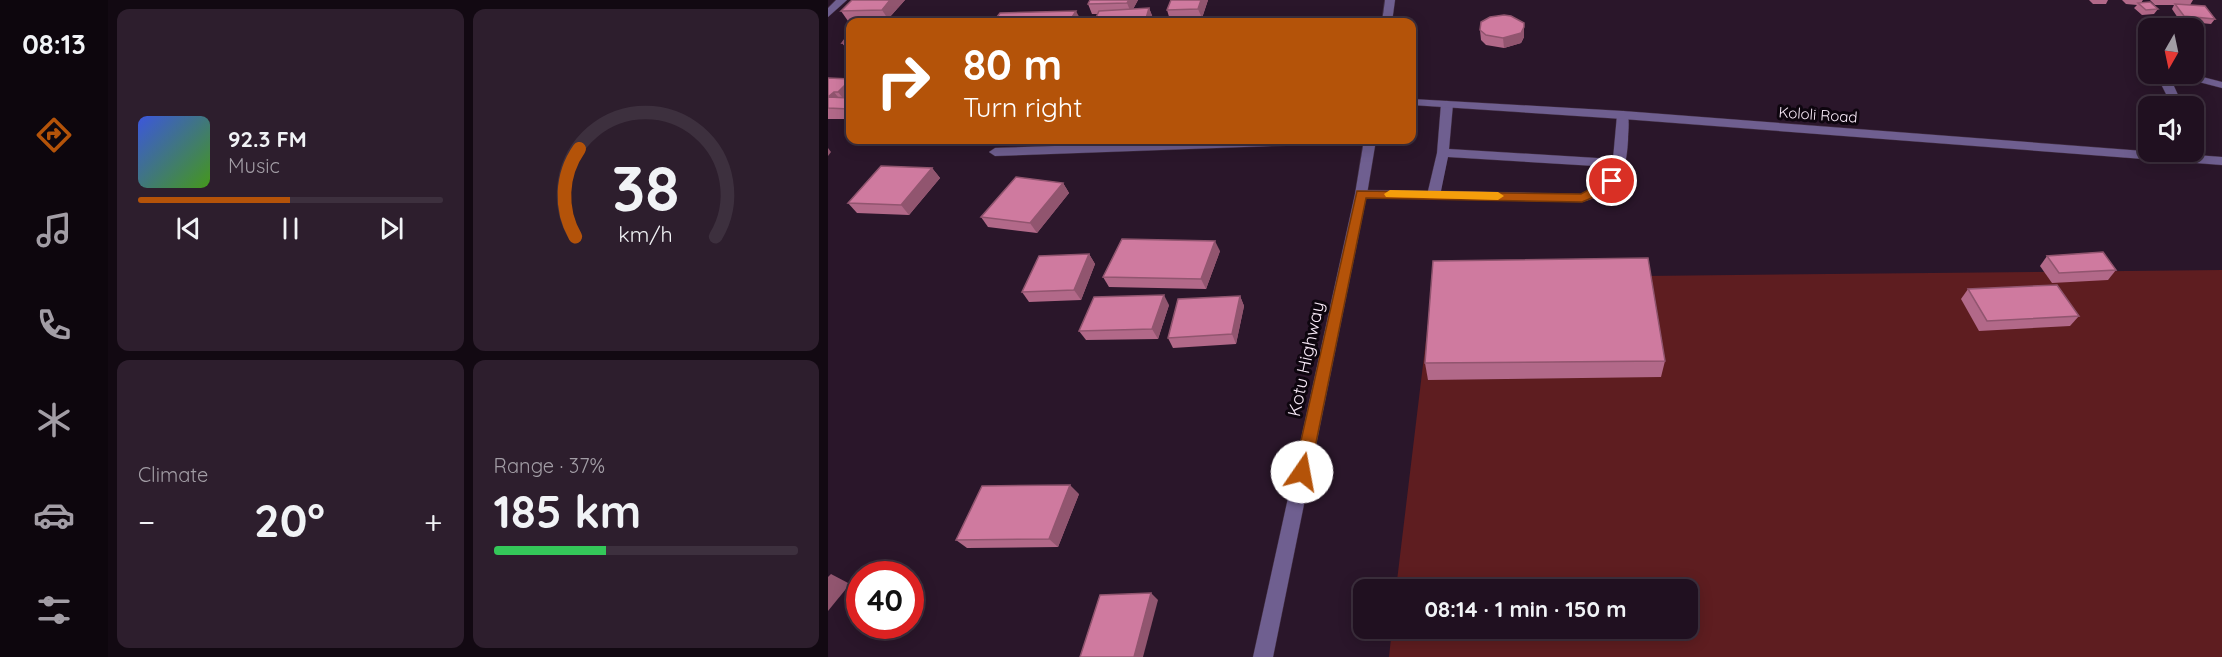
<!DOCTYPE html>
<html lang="en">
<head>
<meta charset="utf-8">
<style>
	:root { --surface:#201020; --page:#2d1e2d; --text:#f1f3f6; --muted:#a29da5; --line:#3d303e; --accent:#b45309 }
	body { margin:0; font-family:Quicksand,sans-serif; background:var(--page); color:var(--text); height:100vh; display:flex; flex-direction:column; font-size:22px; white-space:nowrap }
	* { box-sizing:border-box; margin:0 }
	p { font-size:20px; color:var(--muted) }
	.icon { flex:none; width:33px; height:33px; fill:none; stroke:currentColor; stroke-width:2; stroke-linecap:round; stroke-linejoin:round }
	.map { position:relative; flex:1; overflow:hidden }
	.side { display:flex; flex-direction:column; gap:9px; padding:9px; background:#120912; width:720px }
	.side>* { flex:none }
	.hud { position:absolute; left:18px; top:18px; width:570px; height:126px; border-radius:12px; box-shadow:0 3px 15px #0003,0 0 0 2px var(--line); background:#b45309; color:#fff; overflow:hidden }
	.needle { width:39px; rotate:189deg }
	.fabs { position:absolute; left:1310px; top:18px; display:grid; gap:12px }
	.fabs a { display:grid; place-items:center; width:66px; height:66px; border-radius:12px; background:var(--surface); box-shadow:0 3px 15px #0003,0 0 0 2px var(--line); font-size:30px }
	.speed { position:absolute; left:18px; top:561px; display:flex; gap:12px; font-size:30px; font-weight:700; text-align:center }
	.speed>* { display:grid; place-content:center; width:78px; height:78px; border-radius:50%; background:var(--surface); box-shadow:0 3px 15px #0003,0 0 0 2px var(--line); line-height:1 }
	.speed .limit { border:9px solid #d22; background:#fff; color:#111 }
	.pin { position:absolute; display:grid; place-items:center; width:51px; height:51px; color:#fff; margin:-26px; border:3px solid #fff; border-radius:50%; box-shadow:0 2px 6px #0007 }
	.me { position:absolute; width:66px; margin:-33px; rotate:12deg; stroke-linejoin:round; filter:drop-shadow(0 0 4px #0008) }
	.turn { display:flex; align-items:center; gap:21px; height:126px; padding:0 18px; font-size:27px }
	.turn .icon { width:78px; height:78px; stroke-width:2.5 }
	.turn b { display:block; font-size:42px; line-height:51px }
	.big { font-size:45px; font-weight:800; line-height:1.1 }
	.side .tile { flex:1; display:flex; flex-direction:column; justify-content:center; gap:9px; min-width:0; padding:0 21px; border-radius:12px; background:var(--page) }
	.side .dial { align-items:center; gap:0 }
	.dial svg { height:156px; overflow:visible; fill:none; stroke:var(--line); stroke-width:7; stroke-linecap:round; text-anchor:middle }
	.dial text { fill:var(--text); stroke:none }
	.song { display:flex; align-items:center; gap:18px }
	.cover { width:72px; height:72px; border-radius:9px; background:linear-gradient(135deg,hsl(230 70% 55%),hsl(100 70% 35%)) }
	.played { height:6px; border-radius:3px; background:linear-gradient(90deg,var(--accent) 50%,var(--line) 50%) }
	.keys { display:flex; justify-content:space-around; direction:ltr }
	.heat { display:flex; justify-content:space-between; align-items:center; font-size:33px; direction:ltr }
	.charge { height:9px; border-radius:4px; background:linear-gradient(90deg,#34c759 37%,var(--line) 0) }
	.side .tiles { flex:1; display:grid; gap:9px; grid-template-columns:repeat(2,1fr) }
	.trip { position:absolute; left:525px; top:579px; width:345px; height:60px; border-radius:12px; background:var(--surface); box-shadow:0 3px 15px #0003,0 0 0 2px var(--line); font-weight:800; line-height:60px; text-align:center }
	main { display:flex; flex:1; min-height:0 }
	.tabs { display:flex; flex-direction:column; width:108px; justify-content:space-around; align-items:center; background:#0d060d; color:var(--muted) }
	.tabs .icon { width:42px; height:42px }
	.tabs .selected { color:var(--accent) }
	.tabs b { font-size:27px; color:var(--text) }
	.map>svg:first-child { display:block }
</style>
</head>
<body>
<main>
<nav class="tabs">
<b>08:13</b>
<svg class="icon selected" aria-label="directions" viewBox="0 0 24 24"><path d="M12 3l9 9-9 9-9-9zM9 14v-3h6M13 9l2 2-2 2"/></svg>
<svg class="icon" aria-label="music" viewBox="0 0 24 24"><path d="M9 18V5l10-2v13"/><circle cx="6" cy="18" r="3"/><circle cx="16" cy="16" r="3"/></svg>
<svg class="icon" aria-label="phone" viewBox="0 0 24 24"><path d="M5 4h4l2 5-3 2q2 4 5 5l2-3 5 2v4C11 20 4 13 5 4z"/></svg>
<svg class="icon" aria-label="climate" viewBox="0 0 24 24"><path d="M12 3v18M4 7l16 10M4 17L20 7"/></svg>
<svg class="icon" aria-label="car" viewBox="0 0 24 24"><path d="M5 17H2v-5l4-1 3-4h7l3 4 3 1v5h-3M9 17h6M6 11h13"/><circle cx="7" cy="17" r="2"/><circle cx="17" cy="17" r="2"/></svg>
<svg class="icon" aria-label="filters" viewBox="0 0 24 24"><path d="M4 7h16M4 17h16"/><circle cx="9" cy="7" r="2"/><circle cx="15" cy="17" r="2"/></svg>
</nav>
<section class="side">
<div class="tiles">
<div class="tile">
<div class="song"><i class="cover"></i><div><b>92.3 FM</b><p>Music</p></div></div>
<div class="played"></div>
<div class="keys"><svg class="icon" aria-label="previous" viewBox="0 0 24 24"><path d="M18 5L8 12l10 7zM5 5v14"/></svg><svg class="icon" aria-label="pause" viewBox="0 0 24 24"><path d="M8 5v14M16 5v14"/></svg><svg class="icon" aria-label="next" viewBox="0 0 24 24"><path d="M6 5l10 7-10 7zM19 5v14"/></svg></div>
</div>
<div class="tile dial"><svg viewBox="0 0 100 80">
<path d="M14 69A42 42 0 1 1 86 69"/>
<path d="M14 69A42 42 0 0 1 16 24" stroke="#b45309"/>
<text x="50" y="56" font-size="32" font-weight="700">38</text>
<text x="50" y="72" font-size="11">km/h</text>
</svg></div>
<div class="tile"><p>Climate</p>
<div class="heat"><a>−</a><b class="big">20°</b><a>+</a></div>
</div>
<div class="tile"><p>Range · 37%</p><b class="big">185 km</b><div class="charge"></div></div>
</div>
</section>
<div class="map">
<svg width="1394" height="657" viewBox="0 0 1394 657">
	<rect width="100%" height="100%" fill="#2a162a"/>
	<polygon fill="#5e1d20" points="607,265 817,276 1394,270 1394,657 561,657 564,629 860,628 860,590 568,589"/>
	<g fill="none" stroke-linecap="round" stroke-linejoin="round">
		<g stroke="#433043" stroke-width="1">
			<g id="service">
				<polygon points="1367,75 1394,82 1394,88 1367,81 1346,81 1345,84 1355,106 1344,106 1333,84 1339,76"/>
				<path d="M619 101 625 104 621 149 785 159 789 115 795 111 799 113C802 120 800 132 800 140 798 176 790 192 754 202L528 197 527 194 533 190 600 191 609 153 613 104ZM620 157 784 167 777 181 753 194 613 191Z"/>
				<polygon points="1365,138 1371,142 1378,159 1376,162 1368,162 1363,152 1365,152"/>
				<polygon points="410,140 507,140 501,144 167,156 161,152 167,148"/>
			</g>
		</g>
		<g stroke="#433043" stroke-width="1">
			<polygon id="minor" points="8,0 19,0 0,17 0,8"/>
		</g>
		<g stroke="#433043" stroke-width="1">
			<g id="tertiary">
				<polygon points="557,0 567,0 564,22 554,22"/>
				<polygon points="584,99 795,111 1394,157 1394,165 795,119 584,105"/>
				<polygon points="536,140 548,140 539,194 445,657 425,657 527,194"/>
			</g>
		</g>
		<use href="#service" fill="#6f5f90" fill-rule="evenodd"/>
		<use href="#minor" fill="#6f5f90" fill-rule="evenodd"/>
		<use href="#tertiary" fill="#6f5f90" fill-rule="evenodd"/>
	</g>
	<g fill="#b26989">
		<polygon points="24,0 77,0 60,19 20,21 13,11"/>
		<polygon points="262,0 310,0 305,9 321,8 325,18 324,22 266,22 270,14 264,14 260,4"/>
		<polygon points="343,0 380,0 374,18 342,20 339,10"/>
		<polygon points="1261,0 1280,0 1278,4 1265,4"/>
		<polygon points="1294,0 1315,0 1313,3 1330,9 1326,14 1314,15 1306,8 1309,5 1298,4"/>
		<polygon points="1322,0 1365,0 1362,5 1387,19 1383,24 1352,21 1344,9 1346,5 1327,5"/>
		<polygon points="652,30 696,37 693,43 676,48 658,45 653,40"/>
		<polygon points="22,32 22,53 14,43"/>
		<polygon points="0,78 22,79 22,119 0,119"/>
		<polygon points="104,168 112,178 81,215 29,213 20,203"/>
		<polygon points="235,183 241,193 209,233 160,227 153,217"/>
		<polygon points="392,251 378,289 281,287 275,277"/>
		<polygon points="261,254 267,264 253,300 201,302 194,292"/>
		<polygon points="1219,256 1288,270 1280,280 1224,283 1212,266"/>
		<polygon points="1140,289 1251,316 1242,326 1151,331 1133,299"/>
		<polygon points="412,296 416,306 408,344 345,348 340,338"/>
		<polygon points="341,305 330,339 258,340 251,331"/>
		<polygon points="837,361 833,377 600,380 597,363"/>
		<polygon points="251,494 230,547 139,548 128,540"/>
	</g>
	<g fill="#91556f">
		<polygon points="62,0 77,0 60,19 54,10"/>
		<polygon points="301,0 310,0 303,13 299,3"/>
		<polygon points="373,0 380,0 374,18 370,9"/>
		<polygon points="321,8 325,18 324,22 317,22"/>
		<polygon points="248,11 254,22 241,22"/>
		<polygon points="696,27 696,37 693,43 676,48 675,38"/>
		<polygon points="22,80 22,98 18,102 10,92"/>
		<polygon points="6,92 14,102 0,97"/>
		<polygon points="0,148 3,152 0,156"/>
		<polygon points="104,168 112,178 81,215 73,205"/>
		<polygon points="235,183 241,193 209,233 202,223"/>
		<polygon points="387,241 392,251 378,289 373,279"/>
		<polygon points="261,254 267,264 253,300 246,290"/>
		<polygon points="336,295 341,305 330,339 324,329"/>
		<polygon points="412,296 416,306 408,344 404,334"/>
		<polygon points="242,485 251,494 230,547 221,539"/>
		<polygon points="3,574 22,584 0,611 0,577"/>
		<polygon points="323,593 330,600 315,657 306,657"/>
	</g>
	<g fill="#cf7a9f" stroke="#91556f" stroke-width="1.5">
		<polygon points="24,0 62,0 54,10 13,11"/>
		<polygon points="262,0 301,0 299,3 260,4"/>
		<polygon points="343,0 373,0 370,9 339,10"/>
		<polygon points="1322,2 1330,9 1318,10 1310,3"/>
		<polygon points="1347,4 1377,6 1387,19 1356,16"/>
		<polygon points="321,8 317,22 266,22 271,11"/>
		<polygon points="248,11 241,22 165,22 172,13"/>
		<polygon points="676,15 683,16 696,23 696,27 693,33 675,38 658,35 652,30 653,22 662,17"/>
		<polygon points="22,32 22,42 14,43"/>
		<polygon points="0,78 22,79 22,80 10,92 6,92 0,97"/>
		<polygon points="0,97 22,98 22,108 21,109 0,108"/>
		<polygon points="53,166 104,168 73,205 20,203"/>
		<polygon points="188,177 235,183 202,223 153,217"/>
		<polygon points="294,239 387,241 373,279 275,277"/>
		<polygon points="1275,252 1288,270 1231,273 1219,256"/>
		<polygon points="261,254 246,290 194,292 211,256"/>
		<polygon points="820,258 837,361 597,363 605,261"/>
		<polygon points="1229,285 1251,316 1159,321 1140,289"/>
		<polygon points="336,295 324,329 251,331 266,297"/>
		<polygon points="412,296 404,334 340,338 350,299"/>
		<polygon points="242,485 221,539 128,540 154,486"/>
		<polygon points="323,593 306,657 252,657 272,595"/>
	</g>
	<polygon fill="#b45309" stroke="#753606" stroke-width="1.5" points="784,177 788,179 788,184 773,194 754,202 538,198 482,472 480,477 474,479 469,477 466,472 529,191 753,194"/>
	<polygon fill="#f59e0b" points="562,190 670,192 676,196 670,200 558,197 556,194"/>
	<g text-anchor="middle" stroke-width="6" stroke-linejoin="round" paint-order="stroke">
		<g font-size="15" fill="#f9ebf9" stroke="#0d050e">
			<text transform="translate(990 115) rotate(4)" y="5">Kololi Road</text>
		</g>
		<g font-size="18" fill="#f9ebf9" stroke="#0d050e">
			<text transform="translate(478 359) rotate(-78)" y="6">Kotu Highway</text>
		</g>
	</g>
</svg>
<div class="fabs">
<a><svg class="needle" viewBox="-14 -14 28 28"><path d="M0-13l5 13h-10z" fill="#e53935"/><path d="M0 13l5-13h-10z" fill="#a29da5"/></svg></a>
<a><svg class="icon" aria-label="sound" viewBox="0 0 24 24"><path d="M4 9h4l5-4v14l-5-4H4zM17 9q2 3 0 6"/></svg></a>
</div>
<div class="speed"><div class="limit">40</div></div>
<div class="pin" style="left:784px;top:181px;background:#d93025"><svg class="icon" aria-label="arrive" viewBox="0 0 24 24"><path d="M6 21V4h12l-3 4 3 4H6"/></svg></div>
<svg class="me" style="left:474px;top:472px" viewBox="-20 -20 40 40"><circle r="19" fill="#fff"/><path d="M0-13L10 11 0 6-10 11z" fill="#b45309"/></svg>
<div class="trip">08:14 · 1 min · 150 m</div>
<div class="hud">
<div class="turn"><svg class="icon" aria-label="right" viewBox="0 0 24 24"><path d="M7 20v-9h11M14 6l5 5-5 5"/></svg><div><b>80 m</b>Turn right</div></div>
</div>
</div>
</main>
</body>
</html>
